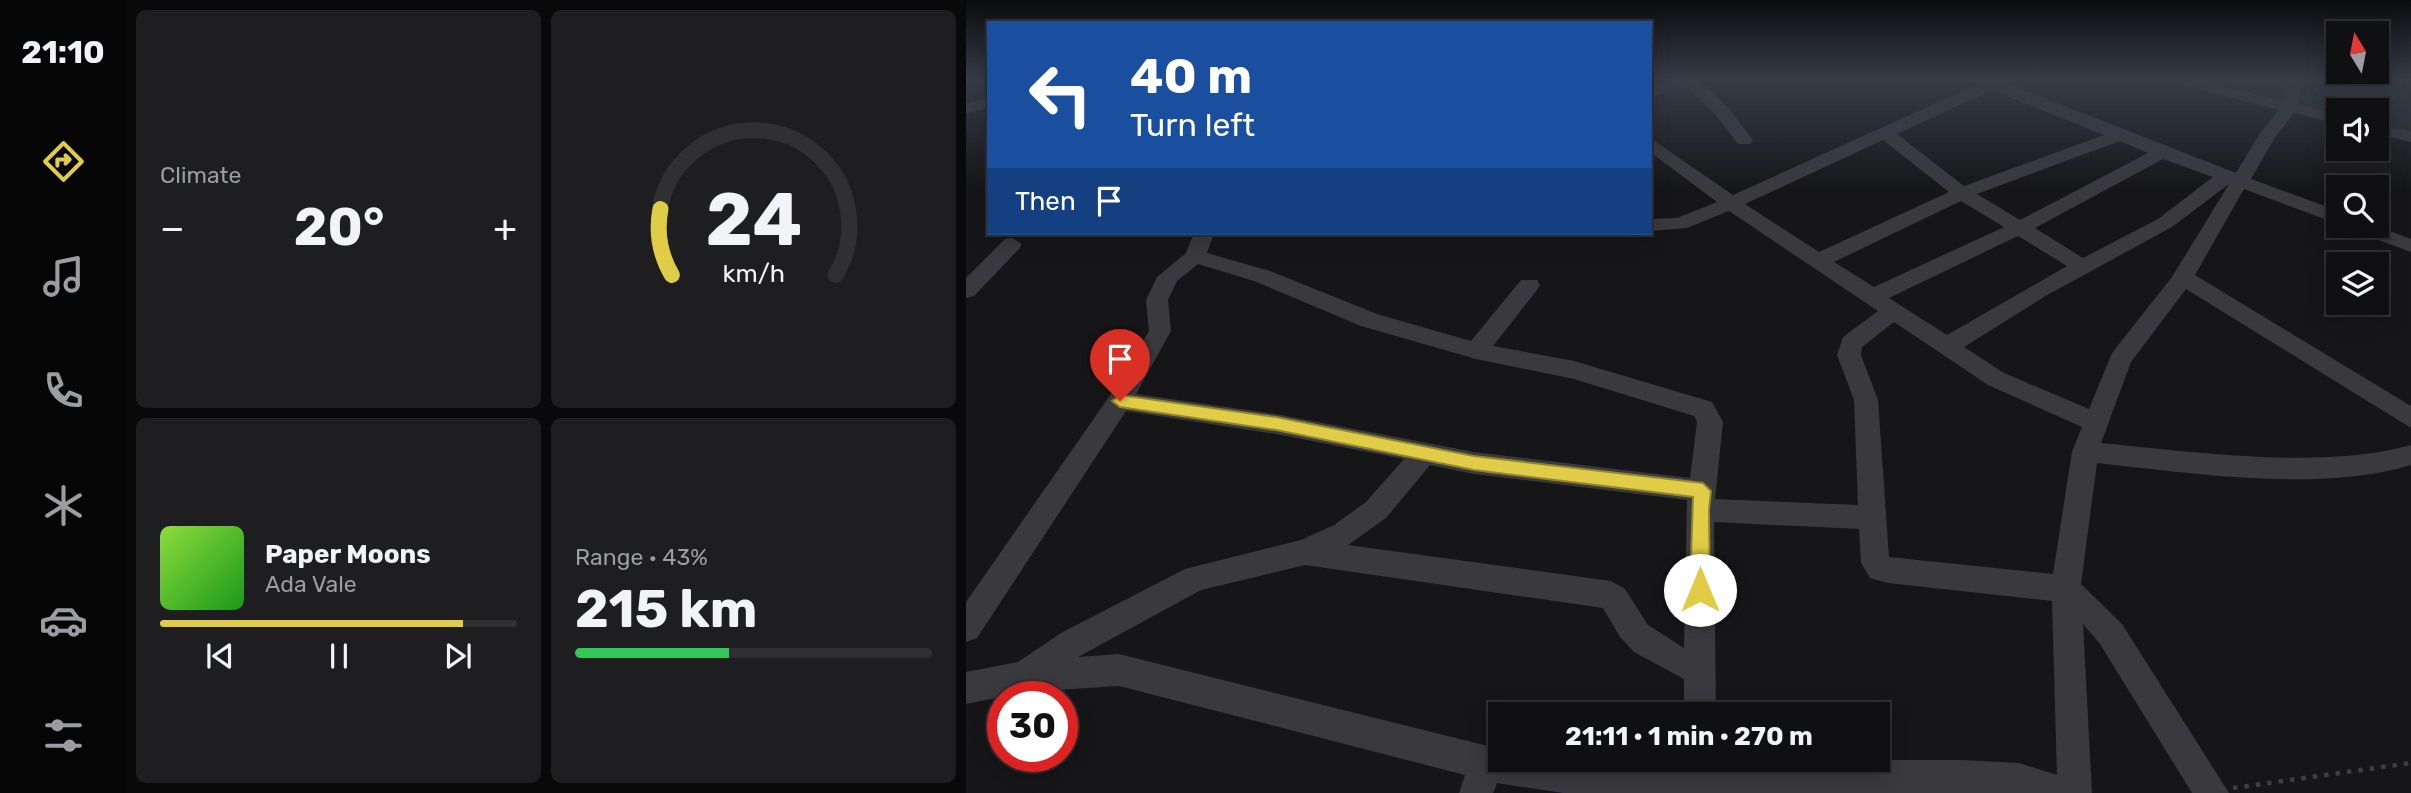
<!DOCTYPE html>
<html lang="en">
<head>
<meta charset="utf-8">
<style>
	:root { --surface:#101012; --page:#1e1e20; --text:#f1f3f6; --muted:#9c9d9f; --line:#303032; --accent:#e0cc46 }
	body { margin:0; font-family:Rubik,sans-serif; background:var(--page); color:var(--text); height:100vh; display:flex; flex-direction:column; font-size:26px; white-space:nowrap }
	* { box-sizing:border-box; margin:0 }
	p { font-size:23px; color:var(--muted) }
	.icon { flex:none; width:38px; height:38px; fill:none; stroke:currentColor; stroke-width:2; stroke-linecap:round; stroke-linejoin:round }
	.map { position:relative; flex:1; overflow:hidden }
	.details { display:flex; flex-direction:column; gap:10px; padding:10px; background:#09090a; width:840px }
	.details>* { flex:none }
	.hud { position:absolute; left:21px; top:21px; width:665px; height:214px; border-radius:0px; box-shadow:0 4px 18px #0003,0 0 0 2px var(--line); background:#1a4fa0; color:#fff; overflow:hidden }
	.needle { width:46px; rotate:350deg }
	.fabs { position:absolute; left:1360px; top:21px; display:grid; gap:14px }
	.fabs a { display:grid; place-items:center; width:63px; height:63px; border-radius:0px; background:var(--surface); box-shadow:0 4px 18px #0003,0 0 0 2px var(--line); font-size:35px }
	.speed { position:absolute; left:21px; top:681px; display:flex; gap:14px; font-size:35px; font-weight:700; text-align:center }
	.speed>* { display:grid; place-content:center; width:91px; height:91px; border-radius:50%; background:var(--surface); box-shadow:0 4px 18px #0003,0 0 0 2px var(--line); line-height:1 }
	.speed .limit { border:10px solid #d22; background:#fff; color:#111 }
	.pin { position:absolute; display:grid; place-items:center; width:60px; height:60px; color:#fff; margin:-72px -30px; border-radius:50% 50% 50% 0; rotate:-45deg; box-shadow:0 0 7px #0007 }
	.pin .icon { rotate:45deg }
	.me { position:absolute; width:77px; margin:-38px; rotate:0deg; stroke-linejoin:round; filter:drop-shadow(0 0 5px #0008) }
	.turn { display:flex; align-items:center; gap:24px; height:147px; padding:0 28px; font-size:32px }
	.turn .icon { width:91px; height:91px; stroke-width:2.5 }
	.turn b { display:block; font-size:49px; line-height:60px }
	.then { display:flex; align-items:center; height:66px; padding:0 28px; background:#0003; gap:14px; font-size:26px }
	.big { font-size:52px; font-weight:700; line-height:1.1 }
	.details .widget { flex:1; display:flex; flex-direction:column; justify-content:center; gap:10px; min-width:0; padding:0 24px; border-radius:10px; background:var(--page) }
	.details .dial { align-items:center; gap:0 }
	.dial svg { height:182px; overflow:visible; fill:none; stroke:var(--line); stroke-width:7; stroke-linecap:round; text-anchor:middle }
	.dial text { fill:var(--text); stroke:none }
	.song { display:flex; align-items:center; gap:21px }
	.cover { width:84px; height:84px; border-radius:10px; background:linear-gradient(135deg,hsl(90 70% 55%),hsl(120 70% 35%)) }
	.played { height:7px; border-radius:4px; background:linear-gradient(90deg,var(--accent) 85%,var(--line) 85%) }
	.keys { display:flex; justify-content:space-around; direction:ltr }
	.heat { display:flex; justify-content:space-between; align-items:center; font-size:38px; direction:ltr }
	.charge { height:10px; border-radius:5px; background:linear-gradient(90deg,#34c759 43%,var(--line) 0) }
	.details .tiles { flex:1; display:grid; gap:10px; grid-template-columns:repeat(2,1fr) }
	.trip { position:absolute; left:522px; top:702px; width:402px; height:70px; border-radius:0px; background:var(--surface); box-shadow:0 4px 18px #0003,0 0 0 2px var(--line); font-weight:700; line-height:70px; text-align:center }
	main { display:flex; flex:1; min-height:0 }
	.tab-bar { display:flex; flex-direction:column; width:126px; justify-content:space-around; align-items:center; background:#060607; color:var(--muted) }
	.tab-bar .icon { width:49px; height:49px }
	.tab-bar .current { color:var(--accent) }
	.tab-bar b { font-size:32px; color:var(--text) }
	.map>svg:first-child { display:block }
</style>
</head>
<body>
<main>
<nav class="tab-bar">
<b>21:10</b>
<svg class="icon current" aria-label="directions" viewBox="0 0 24 24"><path d="M12 3l9 9-9 9-9-9zM9 14v-3h6M13 9l2 2-2 2"/></svg>
<svg class="icon" aria-label="music" viewBox="0 0 24 24"><path d="M9 18V5l10-2v13"/><circle cx="6" cy="18" r="3"/><circle cx="16" cy="16" r="3"/></svg>
<svg class="icon" aria-label="phone" viewBox="0 0 24 24"><path d="M5 4h4l2 5-3 2q2 4 5 5l2-3 5 2v4C11 20 4 13 5 4z"/></svg>
<svg class="icon" aria-label="climate" viewBox="0 0 24 24"><path d="M12 3v18M4 7l16 10M4 17L20 7"/></svg>
<svg class="icon" aria-label="car" viewBox="0 0 24 24"><path d="M5 17H2v-5l4-1 3-4h7l3 4 3 1v5h-3M9 17h6M6 11h13"/><circle cx="7" cy="17" r="2"/><circle cx="17" cy="17" r="2"/></svg>
<svg class="icon" aria-label="filters" viewBox="0 0 24 24"><path d="M4 7h16M4 17h16"/><circle cx="9" cy="7" r="2"/><circle cx="15" cy="17" r="2"/></svg>
</nav>
<section class="details">
<div class="tiles">
<div class="widget"><p>Climate</p>
<div class="heat"><a>−</a><b class="big">20°</b><a>+</a></div>
</div>
<div class="widget dial"><svg viewBox="0 0 100 80">
<path d="M14 69A42 42 0 1 1 86 69"/>
<path d="M14 69A42 42 0 0 1 9 40" stroke="#e0cc46"/>
<text x="50" y="56" font-size="32" font-weight="700">24</text>
<text x="50" y="72" font-size="11">km/h</text>
</svg></div>
<div class="widget">
<div class="song"><i class="cover"></i><div><b>Paper Moons</b><p>Ada Vale</p></div></div>
<div class="played"></div>
<div class="keys"><svg class="icon" aria-label="previous" viewBox="0 0 24 24"><path d="M18 5L8 12l10 7zM5 5v14"/></svg><svg class="icon" aria-label="pause" viewBox="0 0 24 24"><path d="M8 5v14M16 5v14"/></svg><svg class="icon" aria-label="next" viewBox="0 0 24 24"><path d="M6 5l10 7-10 7zM19 5v14"/></svg></div>
</div>
<div class="widget"><p>Range · 43%</p><b class="big">215 km</b><div class="charge"></div></div>
</div>
</section>
<div class="map">
<svg width="1445" height="793" viewBox="0 0 1445 793">
	<rect width="100%" height="100%" fill="#161618"/>
	<polygon fill="#232a25" points="1207,79 1445,79 1445,137 1411,129 1410,110 1372,110 1372,119"/>
	<g fill="none" stroke-linecap="round" stroke-linejoin="round">
		<polyline stroke="#3e3e43" stroke-width="4.5" stroke-dasharray="4.5 7" stroke-linecap="butt" points="1267,788 1445,763"/>
		<g fill="#3a393e" fill-rule="evenodd">
			<polygon points="704,79 732,79 761,106 787,140 784,144 772,144 749,114 719,85 684,98 684,87"/>
			<path d="M1009 79H1044L1040 83 1270 173 1294 133 1313 110 1201 82 1199 79H1228L1317 101 1319 79H1335L1333 105 1372 114V124L1328 113 1308 139 1285 179 1372 211V224L1278 189 1229 275 1445 406V428L1220 289 1165 362 1135 443C1229 452 1355 470 1445 445V465C1354 493 1225 473 1131 463L1115 584 1156 624 1263 793H1226L1134 644 1117 624 1126 793H597L531 783 527 793H493L499 775 153 686 60 692 0 704V672L52 662 95 633 219 569 335 540 368 525 400 502 438 459 310 434 160 411 11 638 0 642V602L145 394 183 331 180 300 191 277 220 253 228 233H248L241 253 304 271 411 314 505 341 555 280H571L574 285 571 290 527 346 608 361 746 402 757 422 749 499 892 505 888 400 871 355 877 337 912 311 763 211 721 228 684 231V219L711 218 751 202 684 152V138L767 195 1012 84ZM1026 90 1138 135 998 186 931 134ZM917 140 983 192 853 252 779 204ZM1154 141 1182 153 1054 220 1011 194ZM1197 159 1247 177 1192 219 1117 258 1069 228ZM1263 184 1206 277 1146 353 1123 409 1038 373 998 347 1083 294 1206 227ZM995 201 1038 227 908 287 868 262ZM1052 236 1101 266 981 335 923 298ZM232 264 288 281 395 326 510 359 608 379 728 416 731 422 724 478 508 452 310 414 170 394 205 331 202 300 211 281ZM928 322 1022 385 1116 427 1106 452 1087 574 923 557 912 400 895 355 896 347ZM464 465 508 474 721 500 718 648 682 625 659 589 645 581 382 545 420 518ZM748 522 893 529 895 563 904 578 922 583 1086 601 1091 775 1053 763 995 760H836L751 764V760H717V765C655 765 595 760 534 760V749L153 654 112 657 235 590 339 565 637 608 654 637 668 652 718 679V714H750Z"/>
			<polygon points="23,98 23,108 0,113 0,103"/>
			<polygon points="1410,124 1445,132 1445,142 1410,134"/>
			<polygon points="1382,226 1410,226 1445,239 1445,252 1385,230"/>
			<polygon points="46,238 56,244 53,249 8,296 0,298 0,278 39,239"/>
		</g>
	</g>
	<linearGradient id="sky" x2="0" y2="1"><stop stop-color="#0c0c0d"/><stop offset="0.42" stop-color="#363c48"/><stop offset="1" stop-color="#363c48" stop-opacity="0"/></linearGradient>
	<rect width="1445" height="190" fill="url(#sky)"/>
	<polygon fill="#e0cc46" stroke="#92852e" stroke-width="2" points="154,395 310,417 508,456 737,483 745,491 743,510 744,590 741,597 734,599 727,597 724,590 727,497 508,470 310,430 154,407 146,401"/>
</svg>
<div class="fabs">
<a><svg class="needle" viewBox="-14 -14 28 28"><path d="M0-13l5 13h-10z" fill="#e53935"/><path d="M0 13l5-13h-10z" fill="#9c9d9f"/></svg></a>
<a><svg class="icon" aria-label="sound" viewBox="0 0 24 24"><path d="M4 9h4l5-4v14l-5-4H4zM17 9q2 3 0 6"/></svg></a>
<a><svg class="icon" aria-label="search" viewBox="0 0 24 24"><circle cx="10" cy="10" r="6"/><path d="M15 15l6 6"/></svg></a>
<a><svg class="icon" aria-label="layers" viewBox="0 0 24 24"><path d="M12 4l9 5-9 5-9-5zM3 14l9 5 9-5"/></svg></a>
</div>
<div class="speed"><div class="limit">30</div></div>
<div class="pin" style="left:154px;top:401px;background:#d93025"><svg class="icon" aria-label="arrive" viewBox="0 0 24 24"><path d="M6 21V4h12l-3 4 3 4H6"/></svg></div>
<svg class="me" style="left:734px;top:590px" viewBox="-20 -20 40 40"><circle r="19" fill="#fff"/><path d="M0-13L10 11 0 6-10 11z" fill="#e0cc46"/></svg>
<div class="trip">21:11 · 1 min · 270 m</div>
<div class="hud">
<div class="turn"><svg class="icon" aria-label="left" viewBox="0 0 24 24"><path d="M17 20v-9H6M10 6l-5 5 5 5"/></svg><div><b>40 m</b>Turn left</div></div>
<div class="then">Then<svg class="icon" aria-label="arrive" viewBox="0 0 24 24"><path d="M6 21V4h12l-3 4 3 4H6"/></svg></div>
</div>
</div>
</main>
</body>
</html>
